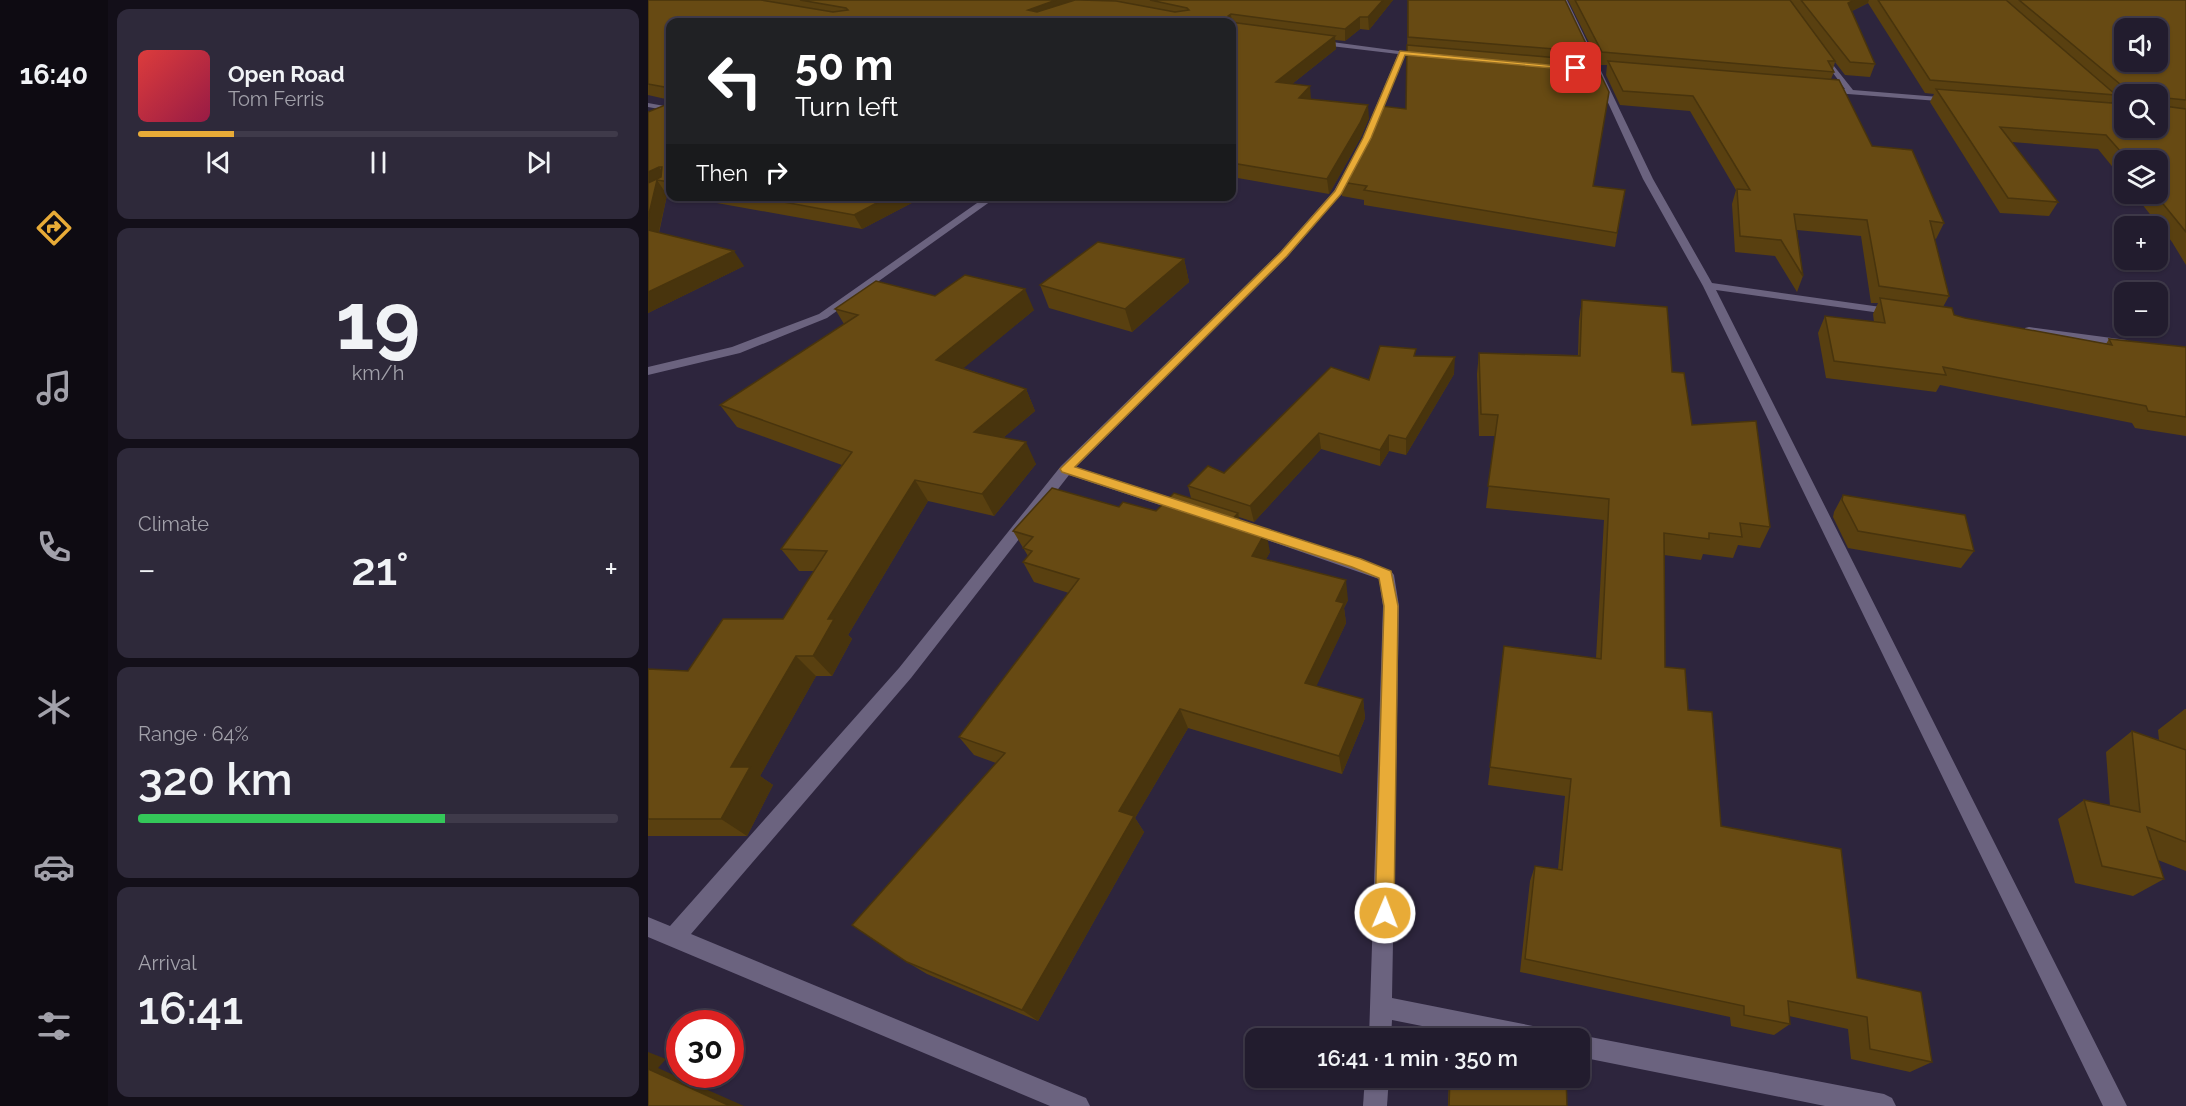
<!DOCTYPE html>
<html lang="en">
<head>
<meta charset="utf-8">
<style>
	:root { --surface:#221c2e; --page:#2e293a; --text:#f1f3f6; --muted:#a2a1aa; --line:#3f3a4a; --accent:#e8ab37 }
	body { margin:0; font-family:Raleway,sans-serif; background:var(--page); color:var(--text); height:100vh; display:flex; flex-direction:column; font-size:22px; white-space:nowrap }
	* { box-sizing:border-box; margin:0 }
	p { font-size:20px; color:var(--muted) }
	.icon { flex:none; width:33px; height:33px; fill:none; stroke:currentColor; stroke-width:2; stroke-linecap:round; stroke-linejoin:round }
	.map { position:relative; flex:1; overflow:hidden }
	.details { display:flex; flex-direction:column; gap:9px; padding:9px; background:#130f19; width:540px }
	.details>* { flex:none }
	.hud { position:absolute; left:18px; top:18px; width:570px; height:183px; border-radius:12px; box-shadow:0 2px 4px #0004,0 0 0 2px var(--line); background:#202124; color:#fff; overflow:hidden }
	.fabs { position:absolute; left:1466px; top:18px; display:grid; gap:12px }
	.fabs a { display:grid; place-items:center; width:54px; height:54px; border-radius:12px; background:var(--surface); box-shadow:0 2px 4px #0004,0 0 0 2px var(--line); font-size:30px }
	.speed { position:absolute; left:18px; top:1010px; display:flex; gap:12px; font-size:30px; font-weight:700; text-align:center }
	.speed>* { display:grid; place-content:center; width:78px; height:78px; border-radius:50%; background:var(--surface); box-shadow:0 2px 4px #0004,0 0 0 2px var(--line); line-height:1 }
	.speed .limit { border:9px solid #d22; background:#fff; color:#111 }
	.pin { position:absolute; display:grid; place-items:center; width:51px; height:51px; color:#fff; margin:-26px; border-radius:12px; box-shadow:0 3px 9px #0006 }
	.me { position:absolute; width:66px; margin:-33px; rotate:1deg; stroke-linejoin:round; filter:drop-shadow(0 0 4px #0008) }
	.turn { display:flex; align-items:center; gap:21px; height:126px; padding:0 30px; font-size:27px }
	.turn .icon { width:78px; height:78px; stroke-width:2.5 }
	.turn b { display:block; font-size:42px; line-height:51px }
	.then { display:flex; align-items:center; height:57px; padding:0 30px; background:#0003; gap:12px; font-size:22px }
	.big { font-size:45px; font-weight:600; line-height:1.1 }
	.details .tile { flex:1; display:flex; flex-direction:column; justify-content:center; gap:9px; min-width:0; padding:0 21px; border-radius:12px; background:var(--page) }
	.details .dial { align-items:center; gap:0 }
	.dial b { font-size:78px; line-height:1 }
	.song { display:flex; align-items:center; gap:18px }
	.cover { width:72px; height:72px; border-radius:9px; background:linear-gradient(135deg,hsl(0 70% 55%),hsl(340 70% 35%)) }
	.played { height:6px; border-radius:3px; background:linear-gradient(90deg,var(--accent) 20%,var(--line) 20%) }
	.keys { display:flex; justify-content:space-around; direction:ltr }
	.heat { display:flex; justify-content:space-between; align-items:center; font-size:33px; direction:ltr }
	.charge { height:9px; border-radius:4px; background:linear-gradient(90deg,#34c759 64%,var(--line) 0) }
	.trip { position:absolute; left:597px; top:1028px; width:345px; height:60px; border-radius:12px; background:var(--surface); box-shadow:0 2px 4px #0004,0 0 0 2px var(--line); font-weight:600; line-height:60px; text-align:center }
	main { display:flex; flex:1; min-height:0 }
	.tab-bar { display:flex; flex-direction:column; width:108px; justify-content:space-around; align-items:center; background:#0e0b12; color:var(--muted) }
	.tab-bar .icon { width:42px; height:42px }
	.tab-bar .current { color:var(--accent) }
	.tab-bar b { font-size:27px; color:var(--text) }
	.map>svg:first-child { display:block }
</style>
</head>
<body>
<main>
<nav class="tab-bar">
<b>16:40</b>
<svg class="icon current" aria-label="directions" viewBox="0 0 24 24"><path d="M12 3l9 9-9 9-9-9zM9 14v-3h6M13 9l2 2-2 2"/></svg>
<svg class="icon" aria-label="music" viewBox="0 0 24 24"><path d="M9 18V5l10-2v13"/><circle cx="6" cy="18" r="3"/><circle cx="16" cy="16" r="3"/></svg>
<svg class="icon" aria-label="phone" viewBox="0 0 24 24"><path d="M5 4h4l2 5-3 2q2 4 5 5l2-3 5 2v4C11 20 4 13 5 4z"/></svg>
<svg class="icon" aria-label="climate" viewBox="0 0 24 24"><path d="M12 3v18M4 7l16 10M4 17L20 7"/></svg>
<svg class="icon" aria-label="car" viewBox="0 0 24 24"><path d="M5 17H2v-5l4-1 3-4h7l3 4 3 1v5h-3M9 17h6M6 11h13"/><circle cx="7" cy="17" r="2"/><circle cx="17" cy="17" r="2"/></svg>
<svg class="icon" aria-label="filters" viewBox="0 0 24 24"><path d="M4 7h16M4 17h16"/><circle cx="9" cy="7" r="2"/><circle cx="15" cy="17" r="2"/></svg>
</nav>
<section class="details">
<div class="tile">
<div class="song"><i class="cover"></i><div><b>Open Road</b><p>Tom Ferris</p></div></div>
<div class="played"></div>
<div class="keys"><svg class="icon" aria-label="previous" viewBox="0 0 24 24"><path d="M18 5L8 12l10 7zM5 5v14"/></svg><svg class="icon" aria-label="pause" viewBox="0 0 24 24"><path d="M8 5v14M16 5v14"/></svg><svg class="icon" aria-label="next" viewBox="0 0 24 24"><path d="M6 5l10 7-10 7zM19 5v14"/></svg></div>
</div>
<div class="tile dial"><b>19</b><p>km/h</p></div>
<div class="tile"><p>Climate</p>
<div class="heat"><a>−</a><b class="big">21°</b><a>+</a></div>
</div>
<div class="tile"><p>Range · 64%</p><b class="big">320 km</b><div class="charge"></div></div>
<div class="tile"><p>Arrival</p><b class="big">16:41</b></div>
</section>
<div class="map">
<svg width="1538" height="1106" viewBox="0 0 1538 1106">
	<rect width="100%" height="100%" fill="#2d253d"/>
	<g fill="none" stroke-linecap="round" stroke-linejoin="round">
		<g fill="#6b637f" fill-rule="evenodd">
			<polygon points="913,0 919,0 1005,179 1064,283 1247,309 1253,312 1247,315 1068,290 1479,1106 1455,1106 1055,286 995,179"/>
			<polygon points="669,40 766,53 757,55 725,132 718,130 750,54 666,44"/>
			<polygon points="1174,51 1205,90 1303,98 1307,100 1303,102 1174,92 1173,90 1177,88 1197,89 1170,53"/>
			<polygon points="0,103 22,107 22,111 0,107"/>
			<polygon points="700,166 708,168 693,194 640,256 428,467 543,504 545,508 543,512 533,512 421,475 263,678 43,934 438,1098 442,1106 402,1106 0,937 0,917 22,926 251,668 413,466 632,252 686,191"/>
			<polygon points="339,196 350,196 179,318 92,353 0,375 0,367 84,347 171,314"/>
			<polygon points="1381,327 1479,340 1485,344 1479,348 1377,332 1377,328"/>
			<polygon points="601,523 743,571 746,575 751,606 744,998 890,1027 898,1030 901,1038 834,1038 744,1020 743,1038 721,1038 735,606 731,579 596,532 594,528 596,524"/>
			<polygon points="932,1035 1236,1094 1244,1098 1248,1106 1177,1106 932,1057 932,1038 924,1038"/>
			<polygon points="717,1077 741,1077 739,1106 715,1106"/>
		</g>
	</g>
	<g fill="#594010" fill-rule="evenodd">
		<polygon points="0,0 745,0 721,30 712,29 697,41 687,40 688,49 644,84 663,99 721,118 713,137 681,194 584,177 584,22 22,22 22,100 0,95"/>
		<polygon points="760,0 942,52 941,60 946,186 977,190 967,247 716,205 716,200 694,196 693,182 758,109"/>
		<path d="M920 0H1538V265L1524 242 1486 194H1509V160H1476V181L1450 149 1364 142 1410 202 1401 216 1352 213 1282 102 1286 94 1277 93 1220 3 1204 11 1227 64 1222 77 1197 75 1187 62 1185 69 1186 72 1183 79 1224 146 1296 223 1288 239 1286 238 1301 296 1295 307 1306 315 1317 318 1458 344 1461 339 1538 347V436L1487 428 1484 423 1292 385 1288 392 1178 378 1170 333 1177 316 1226 322 1225 314 1230 303H1223L1213 236 1149 230 1155 276 1149 292 1127 256 1087 252 1084 204 1088 190 1042 111 972 105 958 75 959 65H952ZM1476 94H1509L1476 128ZM1466 99 1471 104 1463 103Z"/>
		<polygon points="22,103 22,195 19,195 11,233 96,266 0,313 0,112"/>
		<polygon points="30,196 277,196 214,229"/>
		<polygon points="536,259 541,282 484,332 401,308 392,285"/>
		<polygon points="287,296 386,310 315,368 378,389 387,411 356,437 388,464 346,516 280,501 200,635 204,639 184,676 168,676 112,776 125,785 99,836 0,836 0,669 40,671 135,619 166,571 151,571 133,549 194,465 89,427 72,405 196,324 187,309"/>
		<polygon points="934,300 1024,372 1044,425 1122,527 1112,548 1090,545 1085,558 1055,554 1053,560 1016,555 1017,667 1040,710 1073,826 1284,1062 1262,1072 1203,1059 1200,1029 1141,1016 1142,1024 1126,1035 1083,1026 1082,1017 872,972 882,881 887,866 910,869 917,796 840,785 856,646 948,658 956,520 838,508 847,436 831,436 829,374 831,353 930,355 931,321"/>
		<polygon points="768,356 806,374 758,455 741,451 732,466 673,449 606,522 591,517 593,525 622,552 618,559 700,600 696,608 698,623 668,686 715,699 717,718 694,774 540,728 487,818 496,832 390,1021 279,974 259,962 348,763 326,755 311,737 421,593 386,582 375,562 380,556 365,531 471,507 508,511 543,498 540,486 576,473 721,380"/>
		<polygon points="1195,495 1326,551 1313,568 1200,548 1185,517 1186,512"/>
		<polygon points="1537,709 1538,709 1538,871 1510,860 1516,879 1485,896 1427,883 1410,819 1436,800 1462,806 1458,752 1484,731 1511,740 1510,730"/>
		<polygon points="801,1077 918,1077 919,1106 800,1106"/>
	</g>
	<g fill="#48340d">
		<polygon points="408,0 433,0 384,22 380,10"/>
		<polygon points="735,0 745,0 721,30 720,17"/>
		<polygon points="1206,0 1221,0 1220,3 1196,15 1200,3"/>
		<polygon points="583,14 584,26 581,22 580,16"/>
		<polygon points="712,17 712,29 697,41 697,29"/>
		<polygon points="687,36 688,49 629,96 628,82"/>
		<polygon points="662,86 663,99 651,98"/>
		<polygon points="720,105 721,118 713,137 681,194 679,179"/>
		<polygon points="11,167 21,181 9,180 19,195 8,244 0,233 0,172"/>
		<polygon points="242,196 277,196 214,229 206,215"/>
		<polygon points="86,251 96,266 0,313 0,292"/>
		<polygon points="536,259 541,282 484,332 477,309"/>
		<polygon points="377,289 386,310 300,381 288,360"/>
		<polygon points="807,357 806,374 758,455 758,439"/>
		<polygon points="378,389 387,411 337,453 326,432"/>
		<polygon points="671,433 673,449 606,522 602,506"/>
		<polygon points="741,435 741,451 732,466 732,450"/>
		<polygon points="378,442 388,464 346,516 334,494"/>
		<polygon points="267,480 280,501 200,635 204,639 184,676 165,656 180,619"/>
		<polygon points="590,513 595,534 581,523"/>
		<polygon points="618,531 622,552 609,576 604,556"/>
		<polygon points="698,580 700,600 696,608 698,623 661,702 657,683 688,601"/>
		<polygon points="148,656 168,676 112,776 125,785 99,836 73,819 83,767"/>
		<polygon points="715,699 717,718 694,774 691,756"/>
		<polygon points="532,709 540,728 487,818 496,832 390,1021 374,1010 471,811"/>
		<polygon points="0,1052 18,1059 10,1068 96,1106 82,1106 0,1069"/>
	</g>
	<g fill="#674a13" stroke="#48340d" stroke-width="1.5" fill-rule="evenodd">
		<polygon points="0,0 113,0 185,12 200,10 198,8 152,0 408,0 380,10 389,12 427,0 432,0 468,1 527,12 541,10 539,8 502,0 735,0 720,17 712,17 697,29 583,14 580,16 582,22 687,36 628,82 662,86 651,98 720,105 712,123 679,179 584,163 584,22 22,22 22,88 0,84"/>
		<polygon points="760,0 917,0 942,52 760,37"/>
		<polygon points="927,0 1142,0 1187,61 1180,61 1186,72 954,52"/>
		<polygon points="1153,0 1206,0 1200,3 1227,64 1202,62"/>
		<polygon points="1230,0 1358,0 1468,95 1282,80"/>
		<path d="M1371 0H1538V100L1518 98 1515 101 1516 106 1538 109V232L1507 194H1509V160H1480L1458 135 1352 127 1410 202 1360 198 1288 89 1476 104V128H1509V94H1484ZM1476 28H1509V62H1476Z"/>
		<polygon points="759,45 946,61 961,92 945,186 977,190 969,233 716,190 719,186 693,182 733,106 758,109"/>
		<polygon points="960,61 1191,80 1224,146 1264,150 1296,223 1282,221 1301,296 1231,286 1219,220 1146,214 1155,276 1133,240 1092,236 1089,189 1102,190 1045,96 975,91"/>
		<polygon points="22,103 22,182 9,180 0,218 0,183 13,177 14,167 11,167 0,172 0,112"/>
		<polygon points="103,196 242,196 206,215"/>
		<polygon points="0,230 86,251 0,292"/>
		<polygon points="450,242 536,259 477,309 392,285"/>
		<polygon points="317,275 377,289 288,360 378,389 326,432 378,442 334,494 267,480 180,619 186,619 165,656 148,656 83,767 102,767 73,819 0,819 0,669 40,671 75,619 135,619 179,551 133,549 204,452 72,405 210,315 187,309 228,281 287,296"/>
		<polygon points="1232,298 1304,308 1306,315 1317,318 1464,345 1461,339 1538,347 1538,417 1500,411 1498,406 1295,367 1298,375 1186,361 1177,316 1237,323"/>
		<polygon points="934,300 1019,307 1024,372 1036,373 1044,425 1108,421 1122,527 1092,523 1094,537 1061,533 1061,539 1016,533 1017,667 1037,669 1040,710 1064,712 1073,826 1193,849 1209,978 1273,992 1284,1062 1222,1049 1219,1017 1140,1001 1142,1024 1096,1015 1096,1006 877,959 887,866 914,870 923,779 842,767 856,646 953,659 961,499 840,486 850,415 833,414 831,353 932,356"/>
		<polygon points="732,346 768,349 766,356 807,357 758,439 741,435 732,450 671,433 602,506 540,486 560,466 576,473 683,367 721,380"/>
		<polygon points="404,488 471,507 475,502 508,511 526,493 590,513 581,523 618,531 604,556 698,580 688,601 696,603 657,683 715,699 691,756 532,709 471,811 486,816 374,1010 259,962 204,925 357,753 311,737 431,579 375,562 384,551 375,548 385,537 365,531"/>
		<polygon points="1195,495 1317,515 1326,551 1210,531 1194,500"/>
		<polygon points="1484,731 1538,750 1538,842 1499,827 1516,879 1454,866 1436,800 1492,812"/>
		<polygon points="0,1069 82,1106 0,1106"/>
		<polygon points="802,1077 918,1077 919,1106 801,1106"/>
	</g>
	<polygon fill="#e8ab37" stroke="#976f24" stroke-width="1.5" points="752,51 932,68 928,70 757,55 723,138 693,194 639,256 427,467 713,559 743,571 750,606 746,913 743,920 737,922 730,920 727,913 736,606 731,578 704,567 414,472 412,469 633,252 687,191 715,138"/>
</svg>
<div class="fabs">
<a><svg class="icon" aria-label="sound" viewBox="0 0 24 24"><path d="M4 9h4l5-4v14l-5-4H4zM17 9q2 3 0 6"/></svg></a>
<a><svg class="icon" aria-label="search" viewBox="0 0 24 24"><circle cx="10" cy="10" r="6"/><path d="M15 15l6 6"/></svg></a>
<a><svg class="icon" aria-label="layers" viewBox="0 0 24 24"><path d="M12 4l9 5-9 5-9-5zM3 14l9 5 9-5"/></svg></a>
<a>+</a>
<a>−</a>
</div>
<div class="speed"><div class="limit">30</div></div>
<div class="pin" style="left:928px;top:68px;background:#d93025"><svg class="icon" aria-label="arrive" viewBox="0 0 24 24"><path d="M6 21V4h12l-3 4 3 4H6"/></svg></div>
<svg class="me" style="left:737px;top:913px" viewBox="-20 -20 40 40"><circle r="17" fill="#e8ab37" stroke="#fff" stroke-width="3"/><path d="M0-11L8 9 0 5-8 9z" fill="#fff"/></svg>
<div class="trip">16:41 · 1 min · 350 m</div>
<div class="hud">
<div class="turn"><svg class="icon" aria-label="left" viewBox="0 0 24 24"><path d="M17 20v-9H6M10 6l-5 5 5 5"/></svg><div><b>50 m</b>Turn left</div></div>
<div class="then">Then<svg class="icon" aria-label="right" viewBox="0 0 24 24"><path d="M7 20v-9h11M14 6l5 5-5 5"/></svg></div>
</div>
</div>
</main>
</body>
</html>
